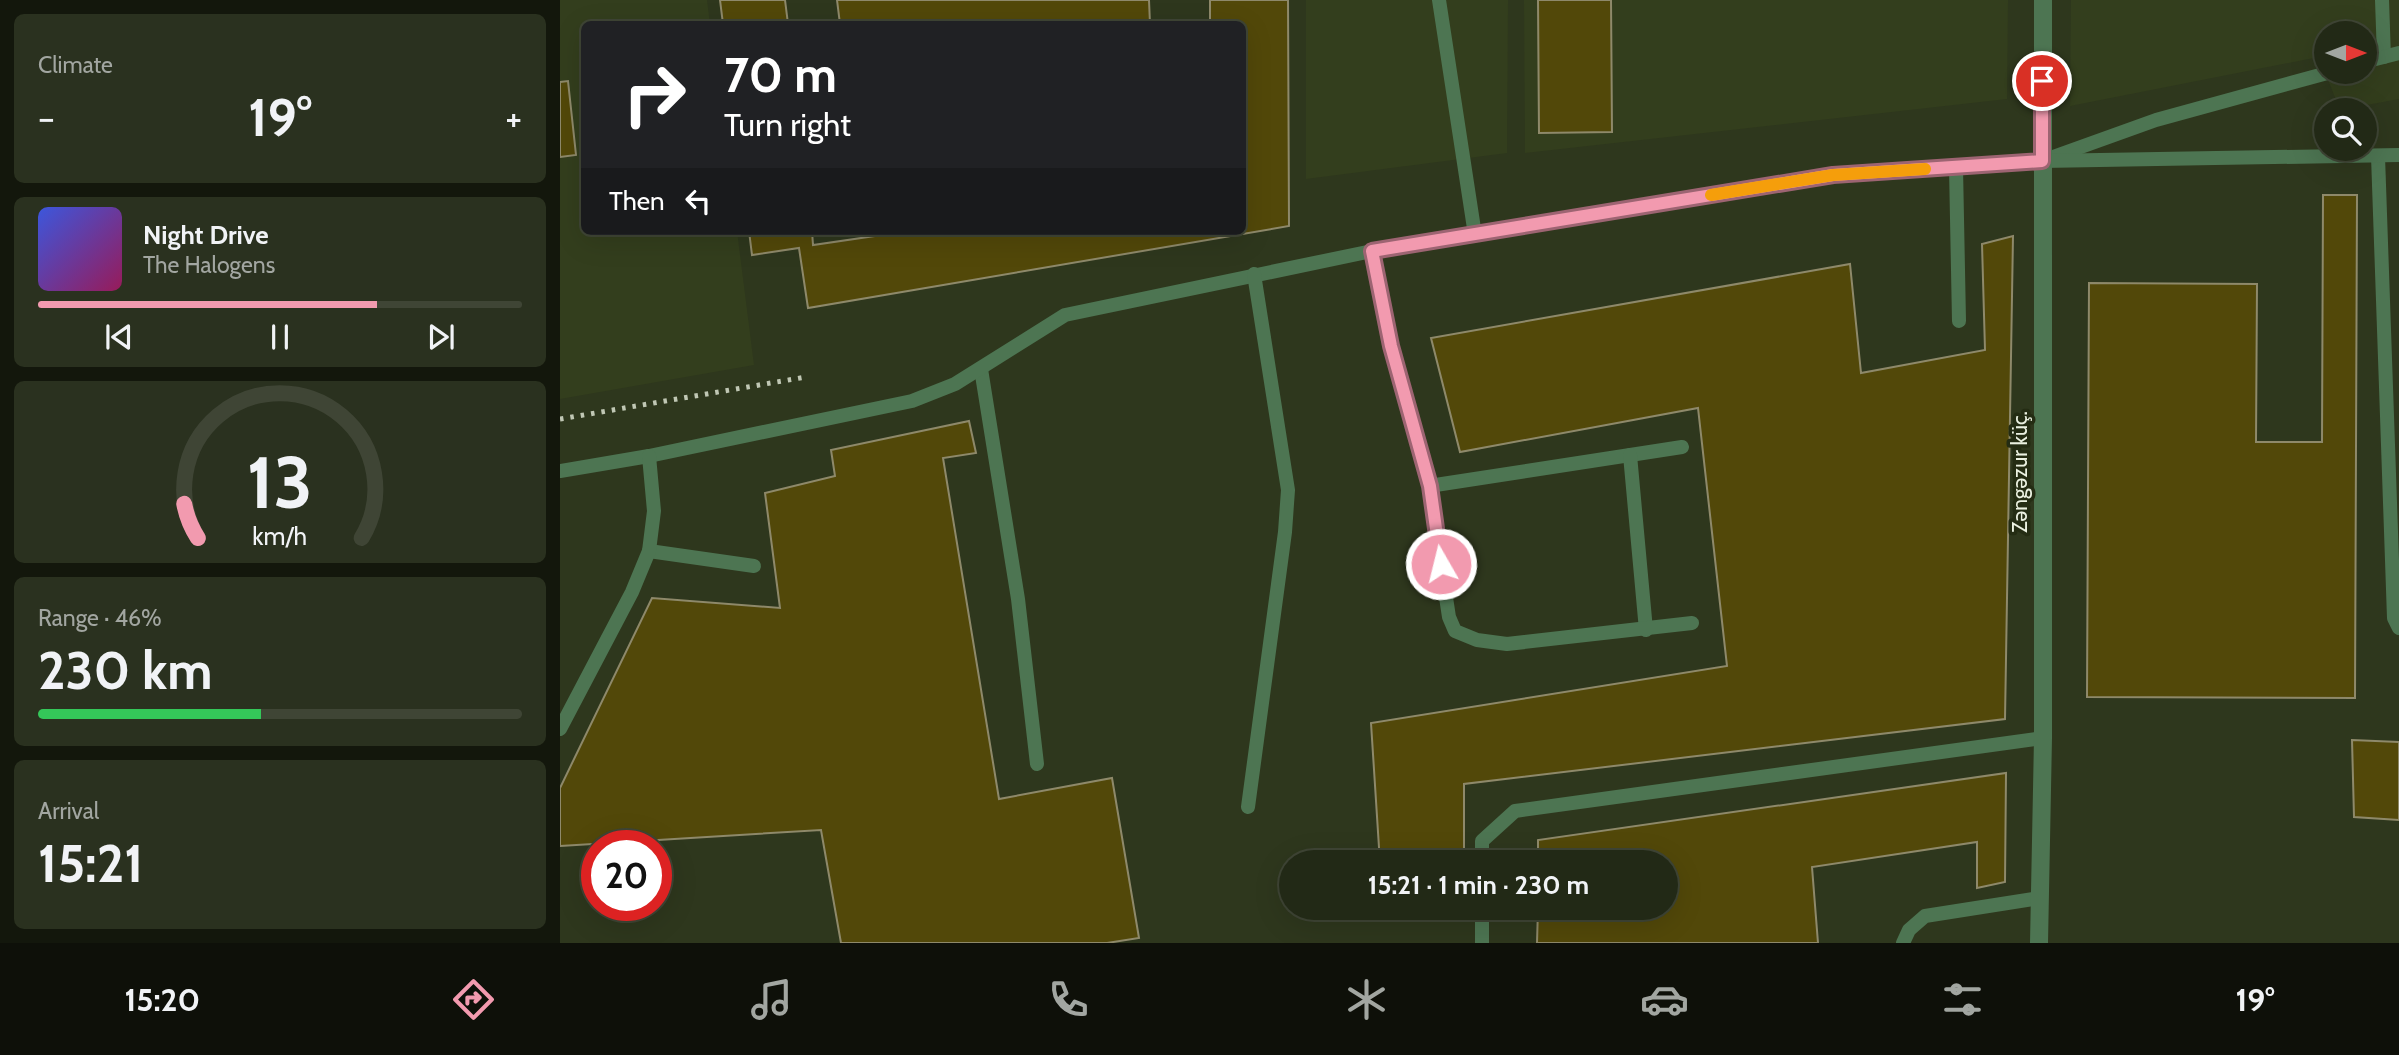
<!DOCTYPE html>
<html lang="en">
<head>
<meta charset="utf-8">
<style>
	:root { --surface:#222916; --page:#2a311f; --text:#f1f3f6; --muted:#a2a6a1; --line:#3f4535; --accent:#f29aaf }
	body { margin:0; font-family:Cabin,sans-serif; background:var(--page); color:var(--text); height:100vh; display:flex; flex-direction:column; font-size:26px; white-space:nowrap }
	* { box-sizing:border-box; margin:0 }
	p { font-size:23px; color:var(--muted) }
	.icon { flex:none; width:38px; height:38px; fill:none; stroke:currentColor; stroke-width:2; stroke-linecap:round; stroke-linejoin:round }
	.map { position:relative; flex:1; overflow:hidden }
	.details { display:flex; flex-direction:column; gap:14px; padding:14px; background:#13170c; width:560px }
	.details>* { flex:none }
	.guide { position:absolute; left:21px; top:21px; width:665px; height:214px; border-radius:10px; box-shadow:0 7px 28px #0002,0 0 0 2px var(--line); background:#202124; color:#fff; overflow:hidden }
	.needle { width:46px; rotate:90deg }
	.controls { position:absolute; left:1754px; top:21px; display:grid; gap:14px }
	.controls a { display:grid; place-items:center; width:63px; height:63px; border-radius:50%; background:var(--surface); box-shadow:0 7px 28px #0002,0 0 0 2px var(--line); font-size:35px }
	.speed { position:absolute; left:21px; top:830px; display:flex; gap:14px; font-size:35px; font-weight:700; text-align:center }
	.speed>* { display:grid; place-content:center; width:91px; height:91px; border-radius:50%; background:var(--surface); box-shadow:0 7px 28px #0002,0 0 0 2px var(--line); line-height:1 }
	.speed .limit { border:10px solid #d22; background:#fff; color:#111 }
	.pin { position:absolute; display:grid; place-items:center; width:60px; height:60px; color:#fff; margin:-30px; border:4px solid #fff; border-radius:50%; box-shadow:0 2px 7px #0007 }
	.me { position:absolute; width:77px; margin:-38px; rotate:352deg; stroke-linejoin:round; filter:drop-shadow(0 0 5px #0008) }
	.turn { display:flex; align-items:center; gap:24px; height:147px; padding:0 28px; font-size:32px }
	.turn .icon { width:91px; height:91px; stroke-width:2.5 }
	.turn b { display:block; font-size:49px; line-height:60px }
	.then { display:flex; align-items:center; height:66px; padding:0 28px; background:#0003; gap:14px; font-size:26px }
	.big { font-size:52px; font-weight:700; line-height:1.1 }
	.details .card { flex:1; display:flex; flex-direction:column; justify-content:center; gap:10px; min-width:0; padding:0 24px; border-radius:10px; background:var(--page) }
	.details .dial { align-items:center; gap:0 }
	.dial svg { height:182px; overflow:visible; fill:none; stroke:var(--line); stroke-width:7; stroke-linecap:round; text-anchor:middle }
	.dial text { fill:var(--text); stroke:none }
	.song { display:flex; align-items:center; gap:21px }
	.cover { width:84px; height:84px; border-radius:10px; background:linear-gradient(135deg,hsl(230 70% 55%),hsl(330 70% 35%)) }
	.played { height:7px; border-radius:4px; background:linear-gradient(90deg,var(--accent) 70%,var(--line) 70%) }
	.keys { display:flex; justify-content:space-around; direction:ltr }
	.heat { display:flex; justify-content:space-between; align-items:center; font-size:38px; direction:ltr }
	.charge { height:10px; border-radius:5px; background:linear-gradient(90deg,#34c759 46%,var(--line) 0) }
	.trip { position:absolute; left:719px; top:850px; width:399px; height:70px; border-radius:35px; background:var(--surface); box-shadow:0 7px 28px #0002,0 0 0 2px var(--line); font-weight:700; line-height:70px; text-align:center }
	.tab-bar { display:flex; height:112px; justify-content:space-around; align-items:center; background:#0e1009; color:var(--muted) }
	.tab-bar .icon { width:49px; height:49px }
	.tab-bar .on { color:var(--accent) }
	.tab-bar b { font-size:32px; color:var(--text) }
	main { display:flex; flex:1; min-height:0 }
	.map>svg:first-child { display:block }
</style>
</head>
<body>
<main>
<section class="details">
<div class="card"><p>Climate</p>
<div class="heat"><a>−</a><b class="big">19°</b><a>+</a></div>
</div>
<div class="card">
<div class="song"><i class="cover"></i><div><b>Night Drive</b><p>The Halogens</p></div></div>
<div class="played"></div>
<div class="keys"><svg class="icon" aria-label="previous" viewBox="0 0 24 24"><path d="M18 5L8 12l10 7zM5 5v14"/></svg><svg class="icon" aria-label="pause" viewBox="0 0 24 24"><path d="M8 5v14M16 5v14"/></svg><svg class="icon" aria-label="next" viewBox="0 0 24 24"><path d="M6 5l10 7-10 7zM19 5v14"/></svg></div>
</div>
<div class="card dial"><svg viewBox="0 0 100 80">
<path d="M14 69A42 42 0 1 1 86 69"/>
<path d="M14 69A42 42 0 0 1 8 54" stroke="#f29aaf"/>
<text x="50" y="56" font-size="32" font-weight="700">13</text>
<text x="50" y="72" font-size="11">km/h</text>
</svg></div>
<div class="card"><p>Range · 46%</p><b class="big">230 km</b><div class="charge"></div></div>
<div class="card"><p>Arrival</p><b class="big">15:21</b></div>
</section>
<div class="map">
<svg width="1839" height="943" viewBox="0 0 1839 943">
	<rect width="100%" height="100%" fill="#2e371d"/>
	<g fill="#333e1d" fill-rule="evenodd">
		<polygon points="0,0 147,0 150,24 24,24 24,231 177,231 194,365 0,399"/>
		<polygon points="746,0 948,0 947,153 746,179"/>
		<polygon points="964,0 1448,0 1447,99 965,153"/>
		<path d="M1511 0H1839V99L1780 110 1759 57 1510 106ZM1766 33H1804V72H1766Z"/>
	</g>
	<g fill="#524809" stroke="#8e896a" stroke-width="2">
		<polygon points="160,0 225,0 228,24 163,24"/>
		<polygon points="277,0 589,0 590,24 280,24"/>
		<polygon points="650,0 728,0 729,226 248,308 239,248 192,255 189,231 252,231 253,245 349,231 682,231 682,24 650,24"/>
		<polygon points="978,0 1051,0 1052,132 979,133"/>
		<polygon points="8,81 16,155 0,157 0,82"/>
		<polygon points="1763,195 1797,195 1795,698 1527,697 1529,283 1697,284 1696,442 1762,442"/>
		<polygon points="1453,236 1445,719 904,784 904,863 820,863 811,723 1167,666 1138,408 900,452 871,338 1290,264 1301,373 1425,350 1422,244"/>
		<polygon points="409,421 416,453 383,458 439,799 552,778 579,938 547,943 281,943 261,830 0,846 0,788 92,598 220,608 205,493 275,476 271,450"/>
		<polygon points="1792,740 1839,742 1839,820 1794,817"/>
		<polygon points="1446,773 1445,882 1417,888 1417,842 1252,867 1258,943 977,943 978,908 1106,908 1106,863 978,863 978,840"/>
	</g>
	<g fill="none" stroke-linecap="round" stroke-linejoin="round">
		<g stroke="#4d7552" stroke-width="14">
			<polyline points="879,0 915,235"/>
			<polyline points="1822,0 1824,57"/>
			<polyline points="1804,62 1839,53"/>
			<polyline points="1818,156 1834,618 1839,628"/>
			<polyline points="1493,157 1596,120 1771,72"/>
			<polyline points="1396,167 1399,321"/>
			<polyline points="812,251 831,346 869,486 1122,447"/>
			<polyline points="421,369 458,599 477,764"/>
			<polyline points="1070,455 1086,630"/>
			<polyline points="0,471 89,456 352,401 395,384 505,315 812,251 1273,175 1482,161 1839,155"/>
			<polyline points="869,486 889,617 895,631 917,640 947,644 1132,623"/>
			<polyline points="89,551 194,566"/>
			<polyline points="0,729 72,592 89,551 94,511 89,456"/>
			<polyline points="688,807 725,532 728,490 694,274"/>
			<polyline points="922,863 922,841 955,811 1483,738"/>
			<polyline points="922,908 922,943"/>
			<polyline points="1343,943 1349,930 1365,916 1480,898"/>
		</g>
		<polyline stroke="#4d7552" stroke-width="18" points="1479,943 1483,738 1483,0"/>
		<polyline stroke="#c0c7b4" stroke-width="5" stroke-dasharray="3.5 7" stroke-linecap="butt" points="0,419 246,377"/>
	</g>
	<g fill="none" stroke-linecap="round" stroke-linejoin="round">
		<g stroke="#9d6472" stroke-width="18">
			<polyline id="route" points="881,564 870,486 831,346 812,251 1273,175 1482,161 1482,81"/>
		</g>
		<use href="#route" stroke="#f29aaf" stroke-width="12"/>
		<polyline stroke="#f59e0b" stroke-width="12" points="1151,195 1273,175 1365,169"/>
	</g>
	<g text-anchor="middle" stroke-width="7" stroke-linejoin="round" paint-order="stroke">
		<g font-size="21" fill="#ebf1e1" stroke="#242c13">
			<text transform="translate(1460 472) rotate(-90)" y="7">Zəngəzur küç.</text>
		</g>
	</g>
</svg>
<div class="controls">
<a><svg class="needle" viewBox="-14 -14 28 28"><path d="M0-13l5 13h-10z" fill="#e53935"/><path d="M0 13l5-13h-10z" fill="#a2a6a1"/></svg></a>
<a><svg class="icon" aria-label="search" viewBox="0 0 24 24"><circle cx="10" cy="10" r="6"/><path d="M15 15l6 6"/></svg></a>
</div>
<div class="speed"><div class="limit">20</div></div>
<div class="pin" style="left:1482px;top:81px;background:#d93025"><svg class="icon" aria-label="arrive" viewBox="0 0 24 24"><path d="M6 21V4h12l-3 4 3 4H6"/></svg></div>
<svg class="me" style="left:881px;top:564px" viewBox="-20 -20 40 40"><circle r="17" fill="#f29aaf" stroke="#fff" stroke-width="3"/><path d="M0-11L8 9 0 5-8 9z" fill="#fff"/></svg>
<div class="trip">15:21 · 1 min · 230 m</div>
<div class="guide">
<div class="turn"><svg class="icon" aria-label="right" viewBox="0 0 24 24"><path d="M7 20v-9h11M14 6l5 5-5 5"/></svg><div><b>70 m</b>Turn right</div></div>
<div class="then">Then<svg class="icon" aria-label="left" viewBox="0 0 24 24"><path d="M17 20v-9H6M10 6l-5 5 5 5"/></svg></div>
</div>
</div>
</main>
<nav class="tab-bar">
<b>15:20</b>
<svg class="icon on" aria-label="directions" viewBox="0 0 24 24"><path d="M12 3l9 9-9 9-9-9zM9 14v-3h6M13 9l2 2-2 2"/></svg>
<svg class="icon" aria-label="music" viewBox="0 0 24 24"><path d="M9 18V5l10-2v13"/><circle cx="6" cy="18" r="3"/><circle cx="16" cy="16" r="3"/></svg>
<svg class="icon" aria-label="phone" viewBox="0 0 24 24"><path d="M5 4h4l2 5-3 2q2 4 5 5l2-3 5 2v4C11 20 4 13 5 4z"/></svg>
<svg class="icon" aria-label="climate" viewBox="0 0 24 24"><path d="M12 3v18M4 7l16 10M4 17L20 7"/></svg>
<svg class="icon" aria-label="car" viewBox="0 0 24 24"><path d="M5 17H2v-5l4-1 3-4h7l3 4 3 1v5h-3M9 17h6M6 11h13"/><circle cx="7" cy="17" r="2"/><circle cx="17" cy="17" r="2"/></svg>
<svg class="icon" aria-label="filters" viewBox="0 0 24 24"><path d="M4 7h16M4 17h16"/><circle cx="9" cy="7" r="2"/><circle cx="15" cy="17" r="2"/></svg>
<b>19°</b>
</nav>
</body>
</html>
